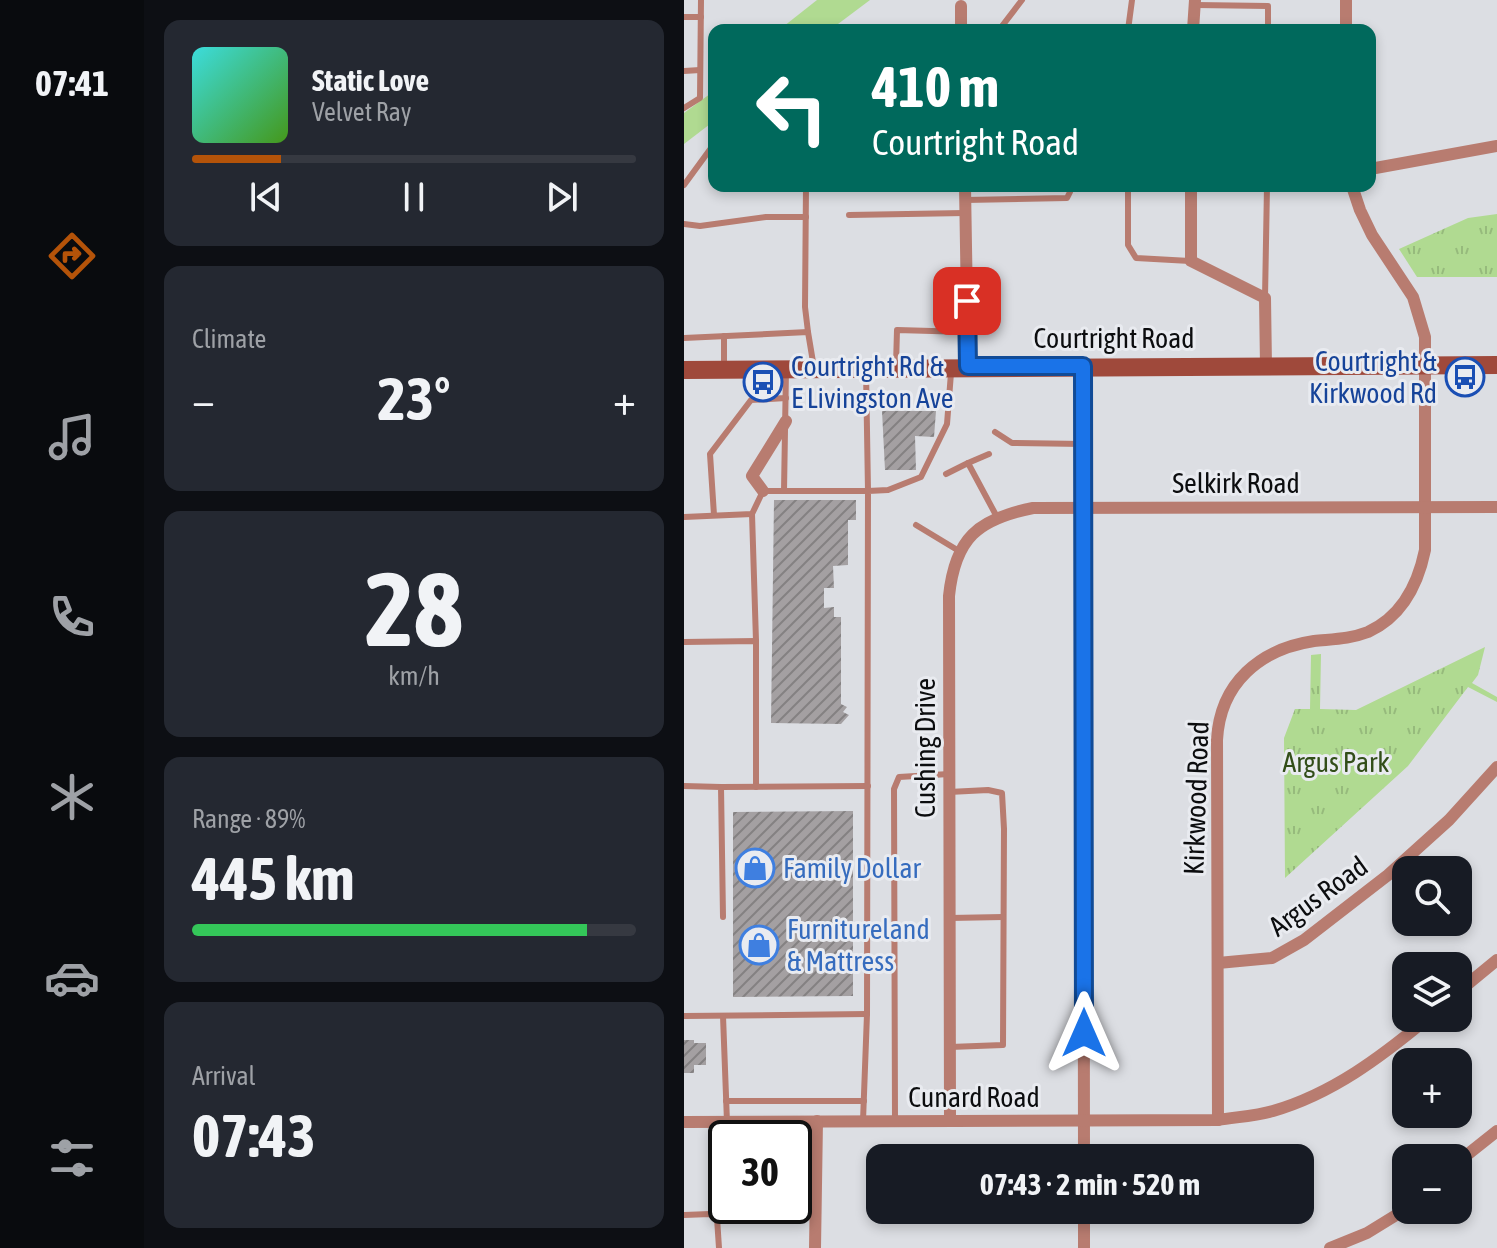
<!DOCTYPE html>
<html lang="en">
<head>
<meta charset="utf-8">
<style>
	:root { --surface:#171b24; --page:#242831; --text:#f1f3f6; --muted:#9ea1a6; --line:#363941; --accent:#b45309 }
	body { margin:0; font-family:"Asap Condensed",sans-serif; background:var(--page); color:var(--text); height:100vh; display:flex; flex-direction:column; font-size:30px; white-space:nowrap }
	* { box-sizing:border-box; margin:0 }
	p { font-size:26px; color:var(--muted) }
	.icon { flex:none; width:44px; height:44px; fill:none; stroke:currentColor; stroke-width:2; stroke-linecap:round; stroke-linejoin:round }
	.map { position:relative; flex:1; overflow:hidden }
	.sheet { display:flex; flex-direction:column; gap:20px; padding:20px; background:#0d0f14; width:540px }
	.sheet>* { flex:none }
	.hud { position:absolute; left:24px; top:24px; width:668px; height:168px; border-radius:16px; box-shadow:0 4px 12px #0003; background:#00695c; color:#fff; overflow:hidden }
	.controls { position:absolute; left:708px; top:856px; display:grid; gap:16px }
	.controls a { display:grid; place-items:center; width:80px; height:80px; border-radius:16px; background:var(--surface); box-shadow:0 4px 12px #0003; font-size:40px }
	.speed { position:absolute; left:24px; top:1120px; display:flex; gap:16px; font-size:40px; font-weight:700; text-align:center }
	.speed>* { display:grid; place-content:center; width:104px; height:104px; border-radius:50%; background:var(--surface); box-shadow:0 4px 12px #0003; line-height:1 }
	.speed .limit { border:4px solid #111; border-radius:12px; background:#fff; color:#111 }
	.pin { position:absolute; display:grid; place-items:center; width:68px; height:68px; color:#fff; margin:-34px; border-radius:16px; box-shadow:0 4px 12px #0006 }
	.me { position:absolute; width:88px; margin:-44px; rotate:0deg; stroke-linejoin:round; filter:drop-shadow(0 0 6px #0008) }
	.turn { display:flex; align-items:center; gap:28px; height:168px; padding:0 32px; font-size:36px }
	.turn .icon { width:104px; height:104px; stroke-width:2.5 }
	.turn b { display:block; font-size:56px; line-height:68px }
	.big { font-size:60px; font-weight:700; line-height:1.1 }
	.sheet .tile { flex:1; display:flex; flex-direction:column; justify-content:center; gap:12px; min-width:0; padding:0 28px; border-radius:16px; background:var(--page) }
	.sheet .dial { align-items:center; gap:0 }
	.dial b { font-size:104px; line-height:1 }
	.song { display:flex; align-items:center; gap:24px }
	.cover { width:96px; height:96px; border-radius:12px; background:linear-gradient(135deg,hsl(180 70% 55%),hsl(100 70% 35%)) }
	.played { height:8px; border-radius:4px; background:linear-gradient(90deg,var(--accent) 20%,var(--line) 20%) }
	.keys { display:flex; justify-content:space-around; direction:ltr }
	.heat { display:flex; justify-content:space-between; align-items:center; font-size:44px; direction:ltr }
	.charge { height:12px; border-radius:6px; background:linear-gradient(90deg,#34c759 89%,var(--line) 0) }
	.trip { position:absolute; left:182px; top:1144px; width:448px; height:80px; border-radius:16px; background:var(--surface); box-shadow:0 4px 12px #0003; font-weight:700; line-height:80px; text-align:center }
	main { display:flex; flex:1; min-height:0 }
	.dock { display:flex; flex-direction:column; width:144px; justify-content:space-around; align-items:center; background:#090b0e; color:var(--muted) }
	.dock .icon { width:56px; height:56px }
	.dock .active { color:var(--accent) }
	.dock b { font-size:36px; color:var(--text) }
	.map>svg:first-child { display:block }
</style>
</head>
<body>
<main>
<nav class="dock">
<b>07:41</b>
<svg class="icon active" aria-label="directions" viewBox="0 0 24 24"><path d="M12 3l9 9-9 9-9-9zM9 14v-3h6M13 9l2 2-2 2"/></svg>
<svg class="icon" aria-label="music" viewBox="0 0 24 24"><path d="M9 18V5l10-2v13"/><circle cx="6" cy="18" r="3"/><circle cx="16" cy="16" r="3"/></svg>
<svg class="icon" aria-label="phone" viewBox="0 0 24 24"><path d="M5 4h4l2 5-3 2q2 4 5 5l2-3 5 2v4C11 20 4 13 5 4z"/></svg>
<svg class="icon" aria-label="climate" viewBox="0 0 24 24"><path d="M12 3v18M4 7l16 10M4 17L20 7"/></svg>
<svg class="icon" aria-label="car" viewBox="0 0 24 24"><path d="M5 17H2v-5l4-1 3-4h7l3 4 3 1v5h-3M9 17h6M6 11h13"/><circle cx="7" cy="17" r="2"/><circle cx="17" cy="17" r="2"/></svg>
<svg class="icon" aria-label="filters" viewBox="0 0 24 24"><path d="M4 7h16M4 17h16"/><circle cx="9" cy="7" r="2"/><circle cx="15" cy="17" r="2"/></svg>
</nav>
<section class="sheet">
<div class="tile">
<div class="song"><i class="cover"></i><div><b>Static Love</b><p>Velvet Ray</p></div></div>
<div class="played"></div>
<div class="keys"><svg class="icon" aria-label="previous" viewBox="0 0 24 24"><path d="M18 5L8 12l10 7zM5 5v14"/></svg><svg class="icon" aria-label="pause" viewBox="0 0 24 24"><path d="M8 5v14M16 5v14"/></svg><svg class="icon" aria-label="next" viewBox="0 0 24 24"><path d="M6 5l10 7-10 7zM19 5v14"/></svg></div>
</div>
<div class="tile"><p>Climate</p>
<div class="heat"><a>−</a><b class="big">23°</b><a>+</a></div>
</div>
<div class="tile dial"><b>28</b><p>km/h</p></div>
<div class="tile"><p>Range · 89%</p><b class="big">445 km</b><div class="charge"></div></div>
<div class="tile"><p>Arrival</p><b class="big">07:43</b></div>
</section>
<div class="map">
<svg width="813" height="1248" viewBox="0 0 813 1248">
	<defs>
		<pattern id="park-tufts" width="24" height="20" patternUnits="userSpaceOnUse" patternTransform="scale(2)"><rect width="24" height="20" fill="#b0da91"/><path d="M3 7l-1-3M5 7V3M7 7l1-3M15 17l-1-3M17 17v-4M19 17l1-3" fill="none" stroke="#96ba7c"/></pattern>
		<pattern id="building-hatch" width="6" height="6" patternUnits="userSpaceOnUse" patternTransform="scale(2)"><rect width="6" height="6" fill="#a4a0a2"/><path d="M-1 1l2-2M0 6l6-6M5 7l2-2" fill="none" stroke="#848182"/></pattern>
	</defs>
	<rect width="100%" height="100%" fill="#dcdee3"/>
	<g fill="#b0da91">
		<polygon points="133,0 186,0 146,30 95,30"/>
		<polygon points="30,91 30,121 0,144 0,113"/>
	</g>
	<g fill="url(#park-tufts)">
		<polygon points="813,214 813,277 733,277 715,249 784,218"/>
		<polygon points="801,647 794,675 788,683 813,697 813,702 784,687 724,766 601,878 600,738 611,709 626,709 627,655 637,654 636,709 672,710"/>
	</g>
	<g fill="url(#building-hatch)">
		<polygon points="198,411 252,411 250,437 231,436 232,470 201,470"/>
		<polygon points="90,500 172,500 172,520 164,520 164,565 149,566 150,588 140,588 140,608 150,607 150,617 157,617 157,704 163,707 159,712 165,715 157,724 87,723"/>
		<polygon points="169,811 169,996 49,997 49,812"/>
		<polygon points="0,1040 10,1040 10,1043 22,1043 22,1065 10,1065 10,1073 0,1073"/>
	</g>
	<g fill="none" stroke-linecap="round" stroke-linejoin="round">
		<g stroke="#b87c70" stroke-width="6">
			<polyline points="512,5 584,6 584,30"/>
			<polyline points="0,17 17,17"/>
			<polyline points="315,30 338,0"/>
			<polyline points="444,30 448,0"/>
			<polyline points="0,71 16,70"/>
			<polyline points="0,108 16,98 17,0"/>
			<polyline points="0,185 30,144"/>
			<polyline points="122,186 121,307 124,332"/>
			<polyline points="444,186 444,245 452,258 506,261"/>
			<polyline points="281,200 383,198 386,192 386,186"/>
			<polyline points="165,215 281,213"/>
			<polyline points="0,224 16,226 82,217 122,217"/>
			<polyline points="581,298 583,186"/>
			<polyline points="40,336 40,368"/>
			<polyline points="0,338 124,332 130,368"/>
			<polyline points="212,365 213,330 283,332"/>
			<polyline points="311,432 328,443 399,444"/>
			<polyline points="284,463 305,454"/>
			<polyline points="262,474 284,463 313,517"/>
			<polyline points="100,491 102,370"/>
			<polyline points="68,514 72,641"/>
			<polyline points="30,515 26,454 67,400 102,398"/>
			<polyline points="0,517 68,514 79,491 184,491 182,370"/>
			<polyline points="232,525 275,551"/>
			<polyline points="0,642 72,641 72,787"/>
			<polyline points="0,786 37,787 39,917"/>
			<polyline points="37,787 184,786"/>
			<polyline points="265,792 304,790 318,793 320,829 319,1045 266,1047"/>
			<polyline points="266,918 319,917"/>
			<polyline points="0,1016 183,1014"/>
			<polyline points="39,1016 43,1122"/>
			<polyline points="42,1101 180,1101"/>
			<polyline points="179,1121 183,1014 184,491 204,490 237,477 263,424 267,373"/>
			<polyline points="211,1121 210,789 215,777 265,774"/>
			<polyline points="37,1122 37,1141 42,1145"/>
			<polyline points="0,1215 26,1214 33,1218 35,1248"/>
		</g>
		<g stroke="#b87c70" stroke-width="12">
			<polyline points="277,6 277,30"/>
			<polyline points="509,30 511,0"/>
			<polyline points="662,30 662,0"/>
			<polyline points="686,169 813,146"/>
			<polyline points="281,186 284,366"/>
			<polyline points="507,186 507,261 581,298 582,366"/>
			<polyline points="399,366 400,1158"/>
			<polyline points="79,491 68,476 102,421"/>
			<polyline points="534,963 588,958 620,940 704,875 765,820 813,767"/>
			<polyline points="774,992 813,960"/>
			<path d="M534 1120 533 740C536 683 576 649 630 641 649 639 666 639 684 632 719 616 734 584 741 550V337L729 297 688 235 676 210 668 186"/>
			<path d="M266 1121 265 596C271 538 294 519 349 508L813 507"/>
			<path d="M0 1122 534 1120C552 1117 572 1116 589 1111 648 1094 697 1057 744 1018"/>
			<polyline points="774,1162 813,1131"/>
			<polyline points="131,1248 133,1121"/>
			<polyline points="400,1248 400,1210"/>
			<polyline points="646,1248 683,1233 722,1209"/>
		</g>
		<polyline stroke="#9f493b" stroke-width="18" points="0,370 813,365"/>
	</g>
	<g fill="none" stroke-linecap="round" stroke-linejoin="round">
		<g stroke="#114b97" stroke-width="20">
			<polyline id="route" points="283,301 284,366 399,366 400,1033"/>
		</g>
		<use href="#route" stroke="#1a73e8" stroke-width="14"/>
	</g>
	<defs>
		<g id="bus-ring" transform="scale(2)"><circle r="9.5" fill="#e9ebf0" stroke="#1a4fb4" stroke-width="1.5"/><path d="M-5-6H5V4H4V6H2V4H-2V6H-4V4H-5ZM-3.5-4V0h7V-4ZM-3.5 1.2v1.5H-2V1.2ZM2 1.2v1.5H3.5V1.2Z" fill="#1a4fb4"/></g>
		<g id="shop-ring" transform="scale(2)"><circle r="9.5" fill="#e9ebf0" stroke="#3f7fe0" stroke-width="1.5"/><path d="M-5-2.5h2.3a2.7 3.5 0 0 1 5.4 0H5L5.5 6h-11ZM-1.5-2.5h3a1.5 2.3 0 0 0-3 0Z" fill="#3f7fe0"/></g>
	</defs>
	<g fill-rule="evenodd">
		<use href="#bus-ring" x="781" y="377"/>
		<use href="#bus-ring" x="79" y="382"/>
		<use href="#shop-ring" x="71" y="868"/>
		<use href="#shop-ring" x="75" y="945"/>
	</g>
	<g text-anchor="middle" stroke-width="6" stroke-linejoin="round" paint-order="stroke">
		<g font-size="28" fill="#0c0d0f" stroke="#e9ebf0">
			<text x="430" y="348">Courtright Road</text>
			<text x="552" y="493">Selkirk Road</text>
			<text transform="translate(241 748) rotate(-90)" y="10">Cushing Drive</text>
			<text transform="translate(512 798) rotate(-88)" y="10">Kirkwood Road</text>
			<text transform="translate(634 896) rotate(-36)" y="10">Argus Road</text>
			<text x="290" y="1107">Cunard Road</text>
		</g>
		<g font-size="28" fill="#164399" stroke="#e9ebf0" text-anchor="end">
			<text x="753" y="371">Courtright &amp;<tspan x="753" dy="32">Kirkwood Rd</tspan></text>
			<text x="107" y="376" text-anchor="start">Courtright Rd &amp;<tspan x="107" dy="32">E Livingston Ave</tspan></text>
		</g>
		<g font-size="28" fill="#324e19" stroke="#e9ebf0">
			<text x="652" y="772">Argus Park</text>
		</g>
		<g font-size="28" fill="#366cbe" stroke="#e9ebf0" text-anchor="start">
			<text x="99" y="878">Family Dollar</text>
			<text x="103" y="939">Furnitureland<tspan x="103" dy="32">&amp; Mattress</tspan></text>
		</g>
	</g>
</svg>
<div class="controls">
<a><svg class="icon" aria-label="search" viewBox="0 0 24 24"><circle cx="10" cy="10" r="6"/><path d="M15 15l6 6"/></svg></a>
<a><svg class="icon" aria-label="layers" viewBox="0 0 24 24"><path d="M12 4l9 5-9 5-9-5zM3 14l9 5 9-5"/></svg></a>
<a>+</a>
<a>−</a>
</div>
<div class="speed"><div class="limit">30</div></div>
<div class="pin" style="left:283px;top:301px;background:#d93025"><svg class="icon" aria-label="arrive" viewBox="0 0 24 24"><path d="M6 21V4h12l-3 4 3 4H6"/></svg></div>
<svg class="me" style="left:400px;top:1033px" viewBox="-20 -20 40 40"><path d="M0-17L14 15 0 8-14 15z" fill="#1a73e8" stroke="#fff" stroke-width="4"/></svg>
<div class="trip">07:43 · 2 min · 520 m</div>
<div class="hud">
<div class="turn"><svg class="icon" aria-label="left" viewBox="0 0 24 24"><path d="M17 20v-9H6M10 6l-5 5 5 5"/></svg><div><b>410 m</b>Courtright Road</div></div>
</div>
</div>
</main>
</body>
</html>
